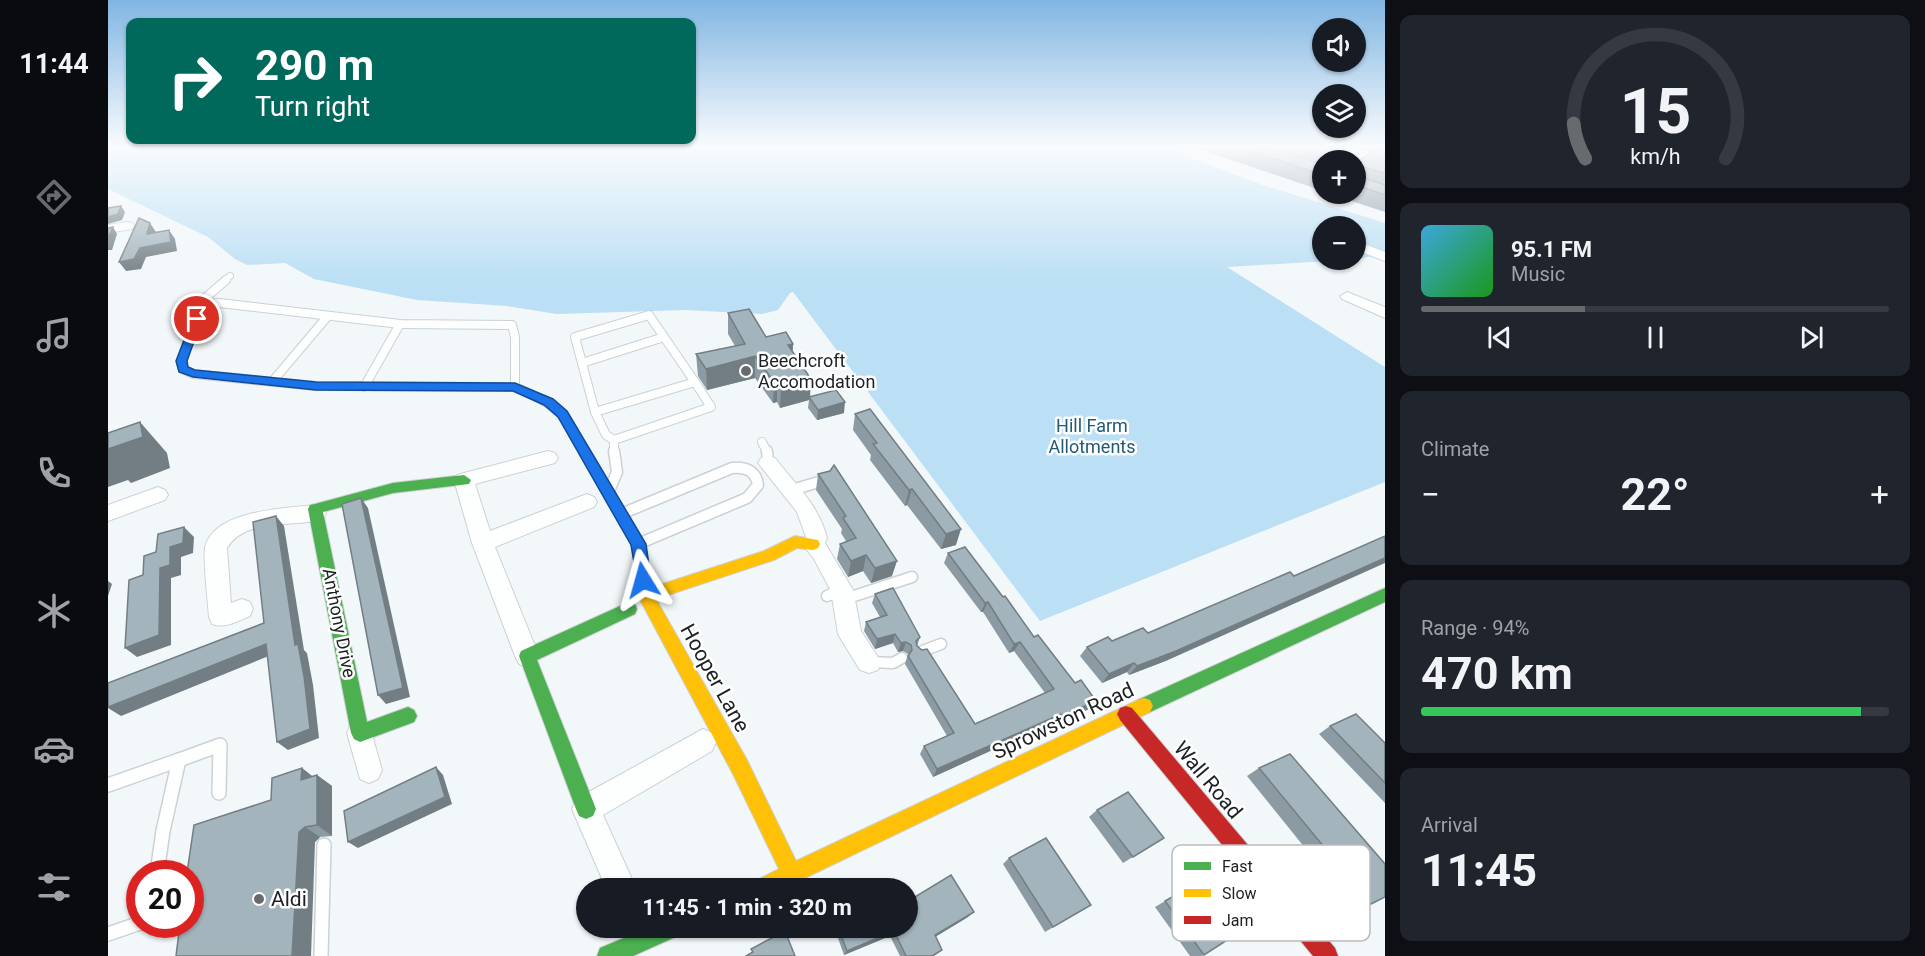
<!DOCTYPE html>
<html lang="en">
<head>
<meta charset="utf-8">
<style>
	:root { --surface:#171b24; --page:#20242c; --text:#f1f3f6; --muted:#9ea1a6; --line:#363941; --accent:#676b6e }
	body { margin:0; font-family:Roboto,sans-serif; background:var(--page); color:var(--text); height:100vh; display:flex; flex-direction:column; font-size:22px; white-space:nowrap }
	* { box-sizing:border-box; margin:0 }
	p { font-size:20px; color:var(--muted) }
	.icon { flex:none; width:33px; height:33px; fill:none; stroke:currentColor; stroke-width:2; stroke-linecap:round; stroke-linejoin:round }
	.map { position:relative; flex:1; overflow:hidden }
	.side { display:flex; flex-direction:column; gap:15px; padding:15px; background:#0d0f14; width:540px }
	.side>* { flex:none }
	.banner { position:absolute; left:18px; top:18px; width:570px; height:126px; border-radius:12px; box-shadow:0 2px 4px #0004; background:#00695c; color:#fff; overflow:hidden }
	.fabs { position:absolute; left:1204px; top:18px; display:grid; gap:12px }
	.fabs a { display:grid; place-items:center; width:54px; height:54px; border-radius:50%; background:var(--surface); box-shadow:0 2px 4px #0004; font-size:30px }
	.speed { position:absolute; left:18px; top:860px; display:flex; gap:12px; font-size:30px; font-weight:700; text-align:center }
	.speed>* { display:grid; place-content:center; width:78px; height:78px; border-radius:50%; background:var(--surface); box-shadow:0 2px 4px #0004; line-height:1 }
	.speed .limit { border:9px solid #d22; background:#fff; color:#111 }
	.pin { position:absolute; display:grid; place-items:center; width:51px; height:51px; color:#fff; margin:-26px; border:3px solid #fff; border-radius:50%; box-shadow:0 2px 6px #0007 }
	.me { position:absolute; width:66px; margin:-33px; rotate:352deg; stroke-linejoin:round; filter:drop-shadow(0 0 4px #0008) }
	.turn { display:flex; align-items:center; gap:21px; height:126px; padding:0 30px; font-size:27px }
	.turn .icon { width:78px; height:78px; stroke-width:2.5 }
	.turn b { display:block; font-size:42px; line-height:51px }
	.big { font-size:45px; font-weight:700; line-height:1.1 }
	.side .widget { flex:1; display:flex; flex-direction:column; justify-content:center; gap:9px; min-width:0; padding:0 21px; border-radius:12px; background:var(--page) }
	.side .dial { align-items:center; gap:0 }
	.dial svg { height:156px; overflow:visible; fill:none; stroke:var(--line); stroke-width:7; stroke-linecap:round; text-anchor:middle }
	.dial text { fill:var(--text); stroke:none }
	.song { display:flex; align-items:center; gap:18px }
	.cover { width:72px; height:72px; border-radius:9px; background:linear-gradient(135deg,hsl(200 70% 55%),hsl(120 70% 35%)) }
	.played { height:6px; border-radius:3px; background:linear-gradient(90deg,var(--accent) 35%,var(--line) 35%) }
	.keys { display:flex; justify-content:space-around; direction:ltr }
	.heat { display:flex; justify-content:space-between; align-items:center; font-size:33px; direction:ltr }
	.charge { height:9px; border-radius:4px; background:linear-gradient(90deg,#34c759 94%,var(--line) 0) }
	.trip { position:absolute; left:468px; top:878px; width:342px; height:60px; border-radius:30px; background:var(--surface); box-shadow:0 2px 4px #0004; font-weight:700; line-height:60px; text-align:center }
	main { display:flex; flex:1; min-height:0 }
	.dock { display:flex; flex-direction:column; width:108px; justify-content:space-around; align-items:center; background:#090b0e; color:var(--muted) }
	.dock .icon { width:42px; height:42px }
	.dock .on { color:var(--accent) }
	.dock b { font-size:27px; color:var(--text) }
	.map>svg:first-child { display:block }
</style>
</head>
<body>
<main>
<nav class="dock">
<b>11:44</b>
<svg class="icon on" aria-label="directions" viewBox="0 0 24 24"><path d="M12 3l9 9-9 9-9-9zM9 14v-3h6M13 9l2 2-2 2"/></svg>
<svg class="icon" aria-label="music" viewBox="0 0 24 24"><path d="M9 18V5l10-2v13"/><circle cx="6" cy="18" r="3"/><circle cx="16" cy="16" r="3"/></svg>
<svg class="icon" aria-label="phone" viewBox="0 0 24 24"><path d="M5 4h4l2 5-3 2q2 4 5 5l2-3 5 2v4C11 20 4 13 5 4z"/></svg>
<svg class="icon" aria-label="climate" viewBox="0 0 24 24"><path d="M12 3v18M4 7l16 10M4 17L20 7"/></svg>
<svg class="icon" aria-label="car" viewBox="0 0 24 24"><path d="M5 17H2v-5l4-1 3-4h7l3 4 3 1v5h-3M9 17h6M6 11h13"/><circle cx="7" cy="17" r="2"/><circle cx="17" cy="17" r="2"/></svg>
<svg class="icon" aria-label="filters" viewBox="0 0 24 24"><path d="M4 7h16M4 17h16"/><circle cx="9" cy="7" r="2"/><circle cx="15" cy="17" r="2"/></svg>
</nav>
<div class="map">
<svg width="1277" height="956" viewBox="0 0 1277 956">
	<rect width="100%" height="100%" fill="#f2f7fa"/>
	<polygon fill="#bbdff4" points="0,148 1056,148 1155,185 1277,223 1277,254 1248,259 1248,226 1215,226 1215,260 1237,260 1119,267 1277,367 1277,482 932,621 685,292 682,293 670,310 654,314 577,310 449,314 399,306 309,300 206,279 177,263 139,265 127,259 100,237 0,189"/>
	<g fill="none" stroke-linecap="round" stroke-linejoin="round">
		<g stroke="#cdd1d3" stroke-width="8">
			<polyline id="lane-far3" points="116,281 122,276"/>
		</g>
		<g stroke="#cdd1d3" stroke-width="10">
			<g id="lane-far2">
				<polygon points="112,303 292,324 404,325 407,337 407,387 208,386 85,374 75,369 73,361 97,304"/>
				<polyline points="97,304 96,299 118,280"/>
				<polyline points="474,363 467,337 541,315 556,337"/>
				<polyline points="164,382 219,317"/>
				<polygon points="587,382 603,407 506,440 498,435 487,412"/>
				<polyline points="256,387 292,324"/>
				<path d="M407 387C452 407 453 410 477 452"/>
				<polyline points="487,412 474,363 556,337 587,382"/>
				<polyline points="506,440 506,452"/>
				<polyline points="654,442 659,452"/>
			</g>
		</g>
		<g stroke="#cdd1d3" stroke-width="13">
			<g id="lane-far1">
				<polyline points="476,451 530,544 535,581 543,594"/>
				<polyline points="659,451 660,463"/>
				<polyline points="684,490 717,480"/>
				<polyline points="501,491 509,472 506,451"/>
				<path d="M513 514 624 468C638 467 648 471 650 485L639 498 530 544"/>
				<polyline points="719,596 734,590"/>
				<polyline points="737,599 804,577"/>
				<polyline points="812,652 833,644"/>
				<polyline points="763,662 785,663 794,658"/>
			</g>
		</g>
		<g stroke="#cdd1d3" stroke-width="16">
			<g id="lane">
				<polyline points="71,760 112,745 111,793"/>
				<polyline points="0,785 71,760 55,831 49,873"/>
				<polyline points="0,934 32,923"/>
				<polyline points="213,956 216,845"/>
			</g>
		</g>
		<g stroke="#cdd1d3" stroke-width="2">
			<g id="street">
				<polygon points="19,222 24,223 26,226 24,229 0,233 0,225"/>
				<polygon points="1248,241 1277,252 1277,261 1248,250"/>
				<polygon points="1239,292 1277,307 1277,318 1234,299 1232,296"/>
				<polygon points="440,451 447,453 450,458 447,463 367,484 382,531 479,494 486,497 489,502 486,507 387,547 431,656 427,664 419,667 411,664 407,656 364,543 346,480 349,475 356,473"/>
				<path d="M660 456 667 458C687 484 711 505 719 538L717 543 745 590 753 631 773 662 770 670 761 673 752 670 734 641 730 634 723 591 706 559 694 544 698 537 689 512 650 463 653 458Z"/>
				<polygon points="50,487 57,490 60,495 57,500 0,521 0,505"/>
				<path d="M208 505 215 507 218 513 215 519C186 528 138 517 119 548L123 603 134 599 142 602 145 609 142 616C130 621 117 629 104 624L101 617C100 600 95 563 97 548 104 510 179 508 208 505Z"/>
				<polygon points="252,720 261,724 274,770 270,779 261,783 252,779 239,733 243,724"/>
				<polygon points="595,729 604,733 608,742 604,751 495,815 528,888 498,888 464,809 468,799"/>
			</g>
		</g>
		<g stroke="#cdd1d3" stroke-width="2">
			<g id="fast">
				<polygon points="356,475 363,480 361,484 285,493 215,512 259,722 300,707 306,710 309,716 306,722 252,742 246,739 243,733 200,509 202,505 207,504 285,483"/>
				<polygon points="1277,588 1277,602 1042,712 1036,714 1030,712 1027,706 1030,700"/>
				<polygon points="521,602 527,604 529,609 527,614 429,660 488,809 485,816 478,819 471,816 468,809 411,656 413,651"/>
				<polygon points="542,927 578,927 574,934 525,956 489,956 492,948"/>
			</g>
		</g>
		<g stroke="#cdd1d3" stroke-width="2">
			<polygon id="slow" points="687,536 710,540 712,544 710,548 705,550 689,548 666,560 548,599 639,760 688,861 1030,700 1036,698 1042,700 1045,706 1042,712 676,888 644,888 647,881 671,869 625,774 530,596 533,591 656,551"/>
		</g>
		<g stroke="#cdd1d3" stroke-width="2">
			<polygon id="jam" points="1018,706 1024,708 1227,948 1230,956 1205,956 1012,720 1009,714 1012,708"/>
		</g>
		<use href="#lane-far3" stroke="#fdfefe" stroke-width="6"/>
		<use href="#lane-far2" stroke="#fdfefe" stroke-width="8"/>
		<use href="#lane-far1" stroke="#fdfefe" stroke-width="10"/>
		<use href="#lane" stroke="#fdfefe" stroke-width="13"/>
		<use href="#street" fill="#fdfefe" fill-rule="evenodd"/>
		<use href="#fast" fill="#4caf50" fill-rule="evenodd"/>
		<use href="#slow" fill="#ffc107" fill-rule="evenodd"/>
		<use href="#jam" fill="#c62828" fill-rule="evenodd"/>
	</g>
	<g fill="#8c9ba3">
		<polygon points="1088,148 1213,148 1252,160 1263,153 1253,148 1277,148 1277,212 1222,194 1248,194 1248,160 1215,160 1215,191"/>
		<polygon points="620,313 658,337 685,344 684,352 702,397 736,413 709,420 700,408 701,400 672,408 669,402 665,403 647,378 599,390 590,376 588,354 627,346 620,334"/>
		<polygon points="747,414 848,545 833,549 799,505 797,506 762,460 763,455 745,430"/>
		<polygon points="710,474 784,576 763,583 755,571 740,577 729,559 732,544 738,541 733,533 734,529 708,490"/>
		<polygon points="840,553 926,637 967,683 988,701 981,709 948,724 946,722 825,777 812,754 816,746 839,736 797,664 800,654 795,651 790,652 785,643 767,649 756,631 758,622 772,617 764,603 767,594 812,637 809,646 867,724 937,693 906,651 901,653 875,612 873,612 836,563"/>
		<polygon points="1004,641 1060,660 1021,675 1019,672 994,683 972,656 979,647"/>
		<polygon points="1222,726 1277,743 1277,803 1211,734"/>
		<polygon points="194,768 204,776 209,775 224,786 224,836 212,837 207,842 163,800"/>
		<polygon points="1151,768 1263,904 1247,910 1139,776"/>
		<polygon points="989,810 1046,844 1015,863 981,817"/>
		<polygon points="901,858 983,905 937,932 895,864"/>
		<polygon points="1088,883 1096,955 1093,956 1082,956 1047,907"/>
		<polygon points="807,897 860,917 827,937 834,950 829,954 826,956 792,956 782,936 736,955 726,927 800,927"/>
	</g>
	<g fill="#727e84">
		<polygon points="13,206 17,212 14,220 0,224 0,217"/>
		<polygon points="42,223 48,232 39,234"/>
		<polygon points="5,227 9,234 4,250 0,250 0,239"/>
		<polygon points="61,230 67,239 69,251 38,257 33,269 18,271 11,262"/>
		<polygon points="685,344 684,366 680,345"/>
		<polygon points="647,356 647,378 599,390 598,369"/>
		<polygon points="703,379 702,398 701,397 701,400 672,408 673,387"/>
		<polygon points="669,381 669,402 665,403 666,382"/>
		<polygon points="737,402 736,413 709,420 710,410"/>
		<polygon points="32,422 59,453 62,468 23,483 20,480 0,487 0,444"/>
		<polygon points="804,489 799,505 797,506 801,490"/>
		<polygon points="253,498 260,508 302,697 278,704 270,695"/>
		<polygon points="168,516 176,526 196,650 199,653 205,685 211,738 180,750 169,742 187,645"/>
		<polygon points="76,527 86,537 85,553 73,557 73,575 63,578 63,645 29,657 17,648 62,547"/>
		<polygon points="853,529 848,545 833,549 838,534"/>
		<polygon points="758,555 755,571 740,577 743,561"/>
		<polygon points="1277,558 1277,563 1060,660 1021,675 1029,666"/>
		<polygon points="789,561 784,576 763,583 767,568"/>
		<polygon points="0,581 4,584 0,596"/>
		<polygon points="880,602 875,612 873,612 877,603"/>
		<polygon points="787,634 785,643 767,649 769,639"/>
		<polygon points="798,642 795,651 790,652 793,643"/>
		<polygon points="912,642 906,651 901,653 906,644"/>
		<polygon points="158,644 168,653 13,716 0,708 0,707"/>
		<polygon points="1026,663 1019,672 994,683 1001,674"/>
		<polygon points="988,701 981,709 948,724 954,716"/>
		<polygon points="953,714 946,722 825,777 829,769"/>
		<polygon points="328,767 335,775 344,804 250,848 240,842"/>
		<polygon points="194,768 209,780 193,780"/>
		<polygon points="209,775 224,786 224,836 209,825"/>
		<polygon points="197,827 212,837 207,842 203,956 184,956 191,832"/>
		<polygon points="866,912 860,917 822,940 827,935"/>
		<polygon points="786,931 782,936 736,955 739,951"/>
	</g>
	<g fill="#a3b4bd" stroke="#727e84" stroke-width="1.5">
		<polygon points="1134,148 1166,148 1215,165 1215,175"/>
		<polygon points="1201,148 1213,148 1252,160 1269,148 1277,148 1277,173 1255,167 1256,178 1277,185 1277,195 1248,185 1248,160 1225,160 1224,156"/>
		<polygon points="13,206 10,214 0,217 0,208"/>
		<polygon points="31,218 42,223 39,234 61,230 63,242 32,248 26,259 11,262"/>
		<polygon points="5,227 0,239 0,228"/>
		<polygon points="641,309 658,337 678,332 685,344 680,345 703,379 673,387 669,381 666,382 647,356 598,369 588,354 637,344 620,313"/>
		<polygon points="728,390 737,402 710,410 701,397"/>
		<polygon points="762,409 853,529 838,534 804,489 801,490 765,444 769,443 747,414"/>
		<polygon points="32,422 35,437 0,449 0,433"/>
		<polygon points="726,465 789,561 767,568 758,555 743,561 732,544 748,538 735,518 738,516 710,474 722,471"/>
		<polygon points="253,498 295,688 270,695 234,504"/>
		<polygon points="168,516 187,645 190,644 196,676 202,729 169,742 158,644 0,707 0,683 156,623 145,522"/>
		<polygon points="76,527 75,543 62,547 62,565 52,568 51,635 17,648 21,580 35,575 36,556 48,552 50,534"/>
		<polygon points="1277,536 1277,558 1068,651 1029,666 1026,663 1001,674 979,647 1000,637 1004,641 1035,628 1040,633 1182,572 1186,576"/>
		<polygon points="857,547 895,597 897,596 926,637 930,635 967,683 973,680 988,701 954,716 953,714 829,769 816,746 846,733 800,656 804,650 803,645 798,642 793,643 787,634 769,639 758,622 779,615 767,594 785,588 812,637 808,641 809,646 814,650 819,649 867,724 946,689 912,642 906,644 880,602 877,603 840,553"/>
		<polygon points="1248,714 1277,743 1277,783 1222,726"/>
		<polygon points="1182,754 1277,864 1277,897 1263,904 1151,768"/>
		<polygon points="328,767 337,797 240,842 236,811"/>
		<polygon points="194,768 193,780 209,775 209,825 197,827 191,832 184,956 68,956 72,924 82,924 82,873 79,873 86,825 163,800 164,778"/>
		<polygon points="1020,792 1056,838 1025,857 989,810"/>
		<polygon points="938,838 983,905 945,927 901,858"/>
		<polygon points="843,875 866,912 827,935 834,950 824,956 798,956 786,931 739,951 730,927 800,927 800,896 804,893 807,897"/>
		<polygon points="1088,883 1127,935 1096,955 1057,901"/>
		<polygon points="677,931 687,956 638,956 645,952 643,949"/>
	</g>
	<linearGradient id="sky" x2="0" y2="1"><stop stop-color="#81b6e2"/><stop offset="0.52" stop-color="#f9fbfd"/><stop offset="1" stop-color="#f9fbfd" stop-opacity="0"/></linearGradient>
	<rect width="1277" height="282" fill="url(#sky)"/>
	<polygon fill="#1a73e8" stroke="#114b97" stroke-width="1.5" points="89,316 94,319 79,361 80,367 87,370 208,382 407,383 445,399 459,411 538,544 543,580 541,585 535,587 530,585 523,545 450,417 436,405 405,391 208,390 85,377 71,372 68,361 84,319"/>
	<g fill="#676b6e" stroke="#fff" stroke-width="2">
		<circle cx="638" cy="371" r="6"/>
		<circle cx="151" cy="899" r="6"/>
	</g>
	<g text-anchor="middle" stroke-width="5" stroke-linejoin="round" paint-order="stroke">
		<g font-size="18" fill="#1c2022" stroke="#fff" text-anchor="start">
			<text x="650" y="367">Beechcroft<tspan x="650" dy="21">Accomodation</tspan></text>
		</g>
		<g font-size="18" fill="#225976" stroke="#fff">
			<text x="984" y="432">Hill Farm<tspan x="984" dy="21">Allotments</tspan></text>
		</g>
		<g font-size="18" fill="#1c2022" stroke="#fff">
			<text transform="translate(231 623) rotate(79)" y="6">Anthony Drive</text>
		</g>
		<g font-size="21" fill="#1c2022" stroke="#fff">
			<text transform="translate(607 678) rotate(61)" y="7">Hooper Lane</text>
			<text transform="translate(955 721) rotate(-25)" y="7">Sprowston Road</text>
			<text transform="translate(1100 780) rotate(50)" y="7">Wall Road</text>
		</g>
		<g font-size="21" fill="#1c2022" stroke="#fff" text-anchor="start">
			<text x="163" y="906">Aldi</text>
		</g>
	</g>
	<rect x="1064" y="845" width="198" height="96" rx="9" fill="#fff" stroke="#bbbcbd" stroke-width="1.5"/>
	<rect x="1076" y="862" width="27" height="8" fill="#4caf50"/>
	<rect x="1076" y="889" width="27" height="8" fill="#ffc107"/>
	<rect x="1076" y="916" width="27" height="8" fill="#c62828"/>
	<g font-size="16" fill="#1c2022">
		<text x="1114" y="872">Fast</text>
		<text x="1114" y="899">Slow</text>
		<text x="1114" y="926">Jam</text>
	</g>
</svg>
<div class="fabs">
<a><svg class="icon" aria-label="sound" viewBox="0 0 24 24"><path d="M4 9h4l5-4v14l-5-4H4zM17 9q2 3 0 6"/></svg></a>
<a><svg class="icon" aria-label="layers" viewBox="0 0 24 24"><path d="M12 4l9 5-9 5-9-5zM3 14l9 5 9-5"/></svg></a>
<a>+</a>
<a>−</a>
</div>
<div class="speed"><div class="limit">20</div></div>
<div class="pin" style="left:89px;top:319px;background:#d93025"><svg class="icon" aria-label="arrive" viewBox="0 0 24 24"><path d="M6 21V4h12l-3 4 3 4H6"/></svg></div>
<svg class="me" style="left:535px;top:580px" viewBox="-20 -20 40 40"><path d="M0-17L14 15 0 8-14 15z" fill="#1a73e8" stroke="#fff" stroke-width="4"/></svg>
<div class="trip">11:45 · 1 min · 320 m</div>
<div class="banner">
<div class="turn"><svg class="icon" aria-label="right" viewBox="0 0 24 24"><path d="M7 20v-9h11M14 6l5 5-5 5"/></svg><div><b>290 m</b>Turn right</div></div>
</div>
</div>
<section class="side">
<div class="widget dial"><svg viewBox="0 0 100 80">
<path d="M14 69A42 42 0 1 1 86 69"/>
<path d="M14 69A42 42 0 0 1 8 51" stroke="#676b6e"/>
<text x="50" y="56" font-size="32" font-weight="700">15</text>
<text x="50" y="72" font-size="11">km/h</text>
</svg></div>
<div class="widget">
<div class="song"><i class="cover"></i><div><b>95.1 FM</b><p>Music</p></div></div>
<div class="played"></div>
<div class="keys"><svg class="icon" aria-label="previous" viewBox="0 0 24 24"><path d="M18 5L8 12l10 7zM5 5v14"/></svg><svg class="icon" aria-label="pause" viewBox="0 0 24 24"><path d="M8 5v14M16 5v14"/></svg><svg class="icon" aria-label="next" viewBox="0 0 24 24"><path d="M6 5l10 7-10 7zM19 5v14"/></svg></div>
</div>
<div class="widget"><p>Climate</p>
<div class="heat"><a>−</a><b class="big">22°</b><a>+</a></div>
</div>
<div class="widget"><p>Range · 94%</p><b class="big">470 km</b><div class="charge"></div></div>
<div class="widget"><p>Arrival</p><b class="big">11:45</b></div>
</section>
</main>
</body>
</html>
